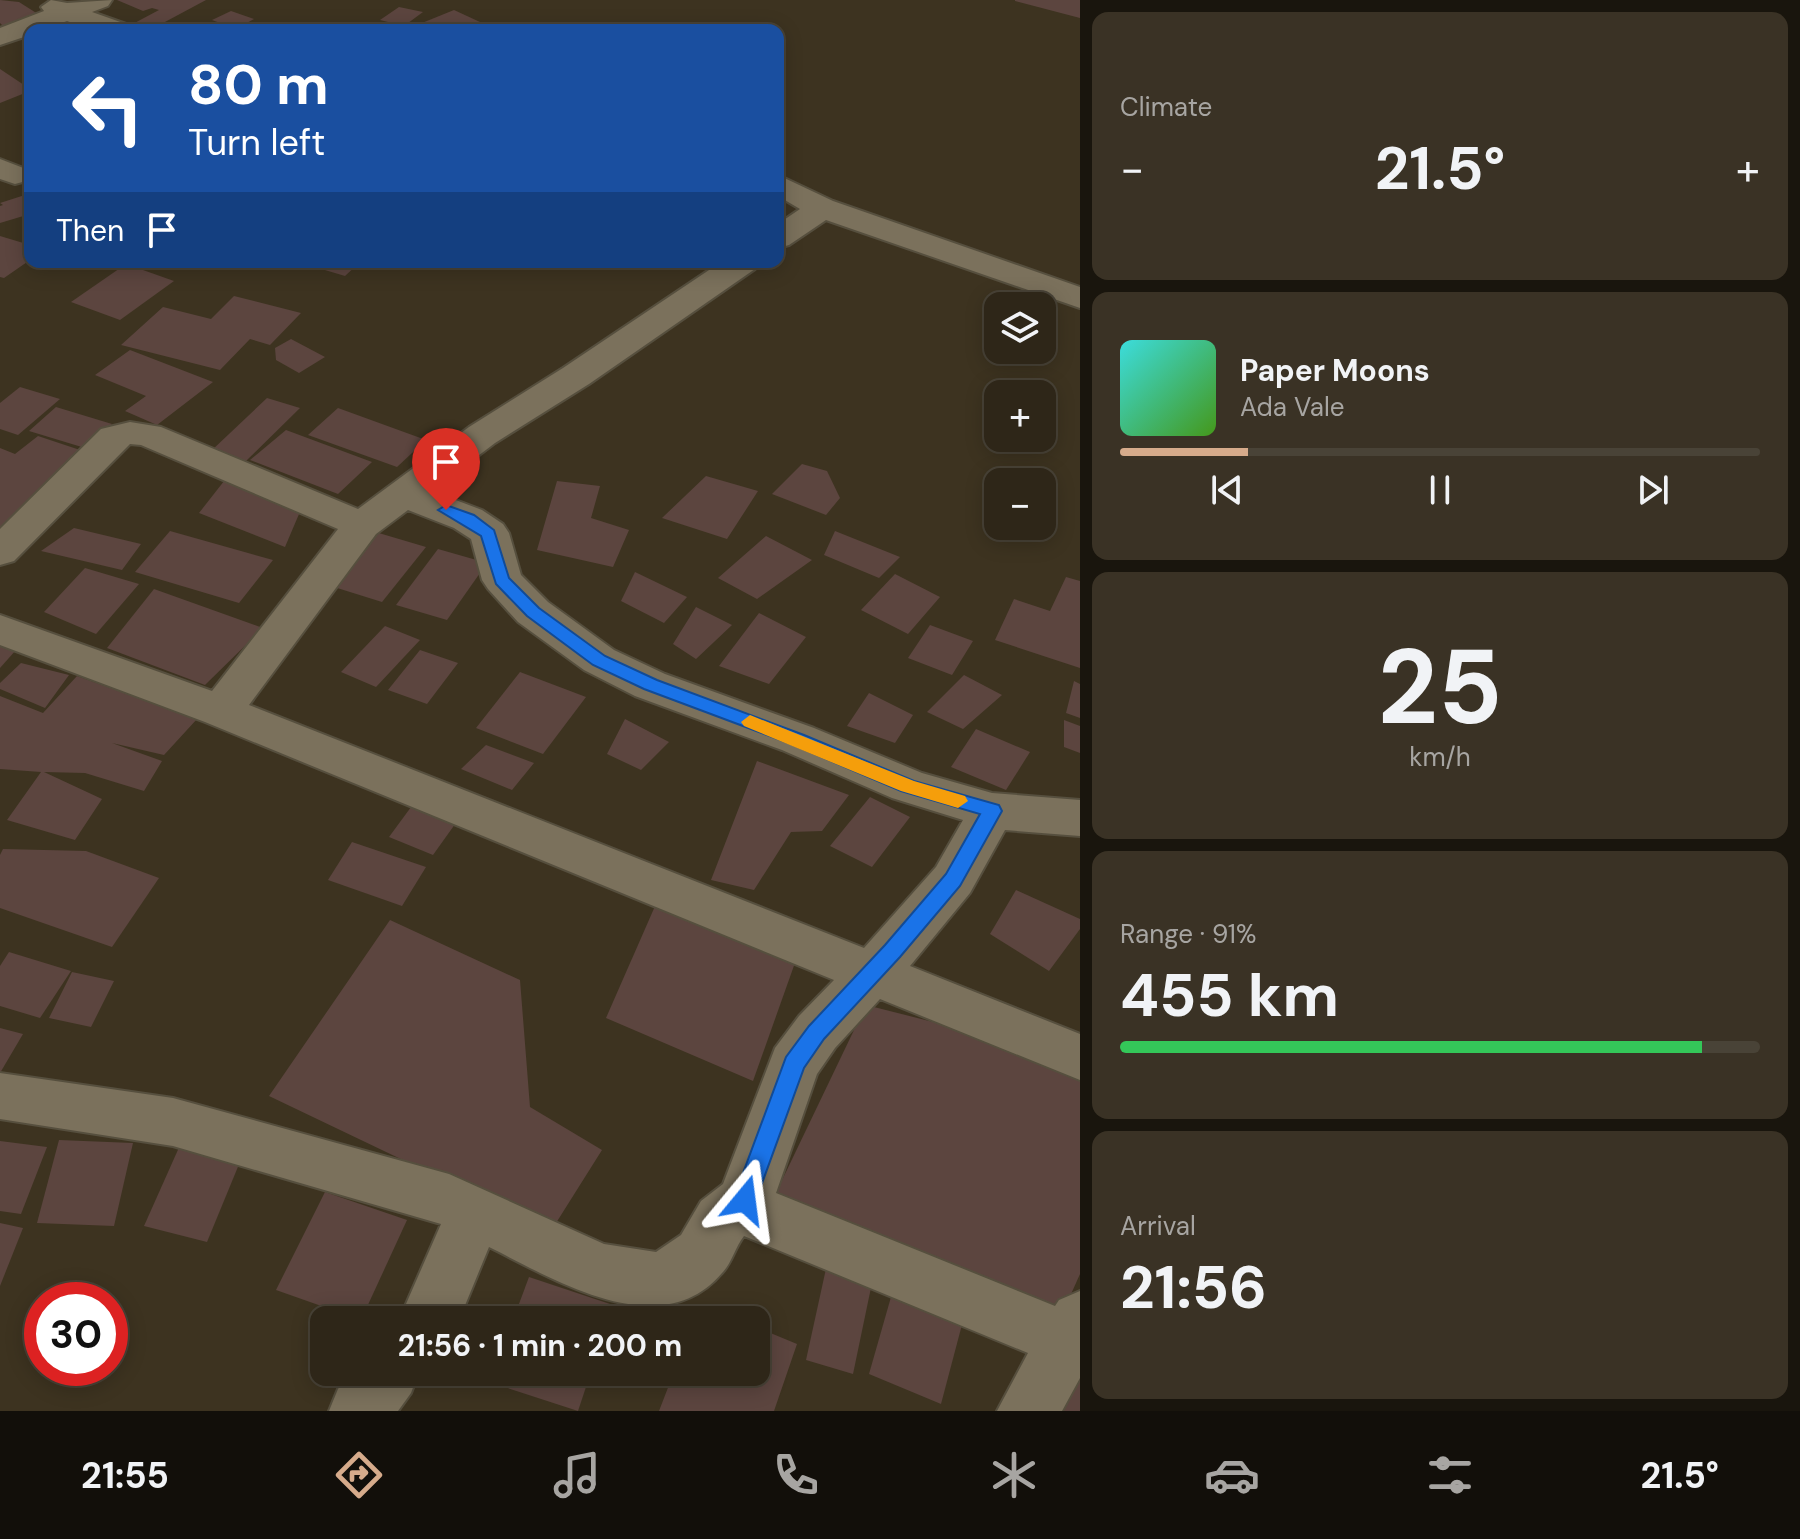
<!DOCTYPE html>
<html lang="en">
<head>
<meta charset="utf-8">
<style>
	:root { --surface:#2e2618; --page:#3a3225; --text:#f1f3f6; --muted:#a7a5a2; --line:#494337; --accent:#d6ab8b }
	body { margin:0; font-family:"DM Sans",sans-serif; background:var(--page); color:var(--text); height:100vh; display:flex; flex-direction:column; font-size:30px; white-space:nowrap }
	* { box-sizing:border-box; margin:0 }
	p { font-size:26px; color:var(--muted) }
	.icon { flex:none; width:44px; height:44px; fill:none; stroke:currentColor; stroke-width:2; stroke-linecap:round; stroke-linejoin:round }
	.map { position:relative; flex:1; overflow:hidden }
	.details { display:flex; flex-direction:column; gap:12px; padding:12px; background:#19150d; width:720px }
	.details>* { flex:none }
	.guide { position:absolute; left:24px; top:24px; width:760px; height:244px; border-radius:16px; box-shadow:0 4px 20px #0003,0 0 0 2px var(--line); background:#1a4fa0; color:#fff; overflow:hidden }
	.controls { position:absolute; left:984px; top:292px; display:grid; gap:16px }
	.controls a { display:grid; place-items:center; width:72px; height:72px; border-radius:16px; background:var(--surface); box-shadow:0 4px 20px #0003,0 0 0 2px var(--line); font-size:40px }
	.speed { position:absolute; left:24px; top:1282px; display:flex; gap:16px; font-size:40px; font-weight:700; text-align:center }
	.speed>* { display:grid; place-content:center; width:104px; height:104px; border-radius:50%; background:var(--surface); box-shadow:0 4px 20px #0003,0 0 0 2px var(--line); line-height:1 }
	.speed .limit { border:12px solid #d22; background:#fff; color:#111 }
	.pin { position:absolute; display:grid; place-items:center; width:68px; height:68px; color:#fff; margin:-82px -34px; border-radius:50% 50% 50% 0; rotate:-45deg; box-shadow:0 0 8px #0007 }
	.pin .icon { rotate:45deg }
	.me { position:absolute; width:88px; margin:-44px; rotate:16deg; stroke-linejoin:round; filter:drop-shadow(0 0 6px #0008) }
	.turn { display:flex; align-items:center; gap:28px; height:168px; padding:0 32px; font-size:36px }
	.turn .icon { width:104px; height:104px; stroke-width:2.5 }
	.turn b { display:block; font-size:56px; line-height:68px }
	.then { display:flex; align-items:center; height:76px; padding:0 32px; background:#0003; gap:16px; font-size:30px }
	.big { font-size:60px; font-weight:700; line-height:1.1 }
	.details .widget { flex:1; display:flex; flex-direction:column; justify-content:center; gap:12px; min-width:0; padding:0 28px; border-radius:16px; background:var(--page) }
	.details .dial { align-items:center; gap:0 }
	.dial b { font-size:104px; line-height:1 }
	.song { display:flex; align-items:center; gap:24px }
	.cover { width:96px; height:96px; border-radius:12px; background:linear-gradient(135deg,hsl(180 70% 55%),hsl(100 70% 35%)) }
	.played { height:8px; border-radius:4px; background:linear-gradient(90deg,var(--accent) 20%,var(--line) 20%) }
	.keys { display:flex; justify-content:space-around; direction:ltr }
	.heat { display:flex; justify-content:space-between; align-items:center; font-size:44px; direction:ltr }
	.charge { height:12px; border-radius:6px; background:linear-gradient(90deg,#34c759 91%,var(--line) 0) }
	.trip { position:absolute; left:310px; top:1306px; width:460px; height:80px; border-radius:16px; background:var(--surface); box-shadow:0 4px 20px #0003,0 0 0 2px var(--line); font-weight:700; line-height:80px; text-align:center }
	.tabs { display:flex; height:128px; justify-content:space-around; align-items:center; background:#120f0a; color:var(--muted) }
	.tabs .icon { width:56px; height:56px }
	.tabs .active { color:var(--accent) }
	.tabs b { font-size:36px; color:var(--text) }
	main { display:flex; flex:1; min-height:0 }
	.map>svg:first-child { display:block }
</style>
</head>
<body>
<main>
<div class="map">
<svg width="1080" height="1411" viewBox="0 0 1080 1411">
	<rect width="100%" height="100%" fill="#3d3320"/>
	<g fill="#5c453f">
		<polygon points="0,0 19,2 41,16 5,28 0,23"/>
		<polygon points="117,0 206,0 150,30 127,27 159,10 152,8 143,11"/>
		<polygon points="1015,0 1080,0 1080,18 1015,1"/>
		<polygon points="399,7 423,12 404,26 380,20"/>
		<polygon points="454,10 480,22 460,30 428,30 417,25"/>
		<polygon points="231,11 254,19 236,29 212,20"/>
		<polygon points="67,17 101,30 40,30"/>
		<polygon points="0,69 30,89 30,91 0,103"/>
		<polygon points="28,194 30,214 0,223 0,206 3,205 0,203"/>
		<polygon points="0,236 30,245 30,260 4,278 0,277"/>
		<polygon points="298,262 360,262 345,276"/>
		<polygon points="126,264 174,281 120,320 71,302"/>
		<polygon points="234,296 301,313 270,345 250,339 220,370 121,345 163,307 211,319"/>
		<polygon points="291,339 325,357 299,373 276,360 275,348"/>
		<polygon points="130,350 213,382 157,425 125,411 146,396 95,375"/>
		<polygon points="20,387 60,399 18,435 0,429 0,403"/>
		<polygon points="267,398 300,408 245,462 211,451"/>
		<polygon points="56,407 112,424 85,448 29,431"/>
		<polygon points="338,408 426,440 397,467 308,435"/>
		<polygon points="286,430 372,462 338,494 250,460"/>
		<polygon points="38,436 89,453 0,531 0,448 15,454"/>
		<polygon points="802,464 827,471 840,498 826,515 772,494"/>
		<polygon points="228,476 302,507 285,547 199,513"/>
		<polygon points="706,476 758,491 727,539 662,518"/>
		<polygon points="557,481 600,486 591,518 629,530 613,567 537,550"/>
		<polygon points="74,528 141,544 122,570 41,551"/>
		<polygon points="170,531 273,560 239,603 135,572"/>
		<polygon points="372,531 426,547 382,602 334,587"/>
		<polygon points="835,531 900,557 879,578 824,555"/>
		<polygon points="766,536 812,560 757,599 718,578"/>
		<polygon points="438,549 487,563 447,620 396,605"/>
		<polygon points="85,568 139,584 96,634 44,612"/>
		<polygon points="635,572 687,597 664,623 621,601"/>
		<polygon points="895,574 940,597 908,634 861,610"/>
		<polygon points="1066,577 1080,581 1080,668 995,640 1014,599 1050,611"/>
		<polygon points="154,589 263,628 205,685 107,648"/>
		<polygon points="696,607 732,625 696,659 673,644"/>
		<polygon points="759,613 806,637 769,684 719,666"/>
		<polygon points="930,625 973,641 952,675 908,658"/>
		<polygon points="385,626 420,640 376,687 341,672"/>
		<polygon points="0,645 16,650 0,668"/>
		<polygon points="420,650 458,663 427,704 388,690"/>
		<polygon points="21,663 69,675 45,708 0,689 0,683"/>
		<polygon points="520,672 586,697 543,754 476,728"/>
		<polygon points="964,675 1002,695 963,729 927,712"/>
		<polygon points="77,676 197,719 164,755 112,743 162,761 144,791 85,773 44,772 102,799 75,840 7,820 41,772 0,769 0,696 43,713"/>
		<polygon points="1074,681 1080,684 1080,718 1066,713"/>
		<polygon points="869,693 913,715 895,743 847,726"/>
		<polygon points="625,719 669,742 641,770 607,754"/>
		<polygon points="1064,720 1080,726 1080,753 1064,747"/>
		<polygon points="976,729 1030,752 1006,790 951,767"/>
		<polygon points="486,745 534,763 512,790 461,769"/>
		<polygon points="757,761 849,795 822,831 791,832 754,890 711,880"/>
		<polygon points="870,797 910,817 872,867 830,846"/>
		<polygon points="414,803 458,820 433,855 389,837"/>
		<polygon points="352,842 426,867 402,906 328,880"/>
		<polygon points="3,849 86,851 159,878 112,947 0,908 0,855"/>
		<polygon points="1016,890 1080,919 1080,929 1049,971 990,934"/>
		<polygon points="659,897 796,960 753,1081 606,1018"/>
		<polygon points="390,920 520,980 530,1107 602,1150 551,1231 269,1096"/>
		<polygon points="9,952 71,971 40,1018 0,1006 0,966"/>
		<polygon points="72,972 114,981 91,1027 49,1018"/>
		<polygon points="866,1005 1024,1045 1080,1079 1080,1274 1059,1321 773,1199"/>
		<polygon points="0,1028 23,1034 0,1073"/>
		<polygon points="59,1140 133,1143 114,1226 37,1223"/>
		<polygon points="0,1141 47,1147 21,1214 0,1211"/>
		<polygon points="181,1143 242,1157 207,1242 144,1226"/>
		<polygon points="325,1192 407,1220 361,1320 276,1290"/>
		<polygon points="0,1223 23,1228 0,1286"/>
		<polygon points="827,1264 873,1278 853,1374 806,1360"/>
		<polygon points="529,1277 613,1305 608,1320 513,1320"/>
		<polygon points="893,1290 964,1317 941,1404 869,1374"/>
		<polygon points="699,1304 738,1320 693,1320"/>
		<polygon points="756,1327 797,1344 774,1411 659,1411 674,1372 756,1372"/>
		<polygon points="1080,1358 1080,1411 1048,1411"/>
		<polygon points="493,1372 591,1372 578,1411 489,1382"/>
	</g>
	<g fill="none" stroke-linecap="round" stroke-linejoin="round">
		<g stroke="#564f3e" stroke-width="4">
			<g id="minor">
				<polygon points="51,0 67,3 112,0 108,6 92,12 126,24 130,30 92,30 67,21 43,30 30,30 30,35 0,45 0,28 44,11 41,7"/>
				<polygon points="0,159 26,169 30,175 26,181 15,184 0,179"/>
				<polygon points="778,175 833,201 1080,287 1080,308 826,220 789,245 778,248 778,224 800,209 778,196"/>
				<path d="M721 262H759L755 269 589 384 495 443 432 491 482 510 503 524 509 533 521 575 548 602 614 650 665 674 814 728 922 773 992 793 1080 800V836L1005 830 970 893 910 966 1080 1034V1080L880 999 835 1048 817 1074 776 1193 1055 1306 1059 1300 1080 1291V1378L1062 1411H997L1028 1353 744 1236C735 1247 732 1263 722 1273 660 1346 554 1279 489 1247L459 1320H399L441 1224 173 1146 0 1119V1073L173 1098 449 1174 604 1244 656 1252 681 1235 701 1201 723 1184 775 1048 799 1016 834 980 205 722 0 645V615L212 691 338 529 141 445 130 444 14 561 0 565V529L101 429 130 422 161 427 358 509 469 427 563 368ZM408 510 454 528 471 539 482 580 488 589 518 622 584 670 635 696 782 750 892 798 963 820 936 867 864 948 249 705 376 534Z"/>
				<polygon points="351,1372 419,1372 411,1393 398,1411 329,1411 338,1389"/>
			</g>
		</g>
		<use href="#minor" fill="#7b715c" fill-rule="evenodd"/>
	</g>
	<polygon fill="#1a73e8" stroke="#114b97" stroke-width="2" points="446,505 474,515 494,530 509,578 539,608 605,656 657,680 804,735 914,781 999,805 1002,811 960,886 900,957 824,1039 804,1068 753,1208 745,1211 737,1208 733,1200 786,1057 809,1026 885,945 946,874 980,814 901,791 791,744 644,689 593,665 527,616 496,584 481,536 438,510"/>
	<polygon fill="#f59e0b" points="750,715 914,781 965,796 968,801 958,808 901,791 744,726 741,722"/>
</svg>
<div class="controls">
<a><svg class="icon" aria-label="layers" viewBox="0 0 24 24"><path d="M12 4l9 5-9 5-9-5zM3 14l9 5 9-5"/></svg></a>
<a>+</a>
<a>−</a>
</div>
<div class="speed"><div class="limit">30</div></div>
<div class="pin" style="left:446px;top:510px;background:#d93025"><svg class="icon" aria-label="arrive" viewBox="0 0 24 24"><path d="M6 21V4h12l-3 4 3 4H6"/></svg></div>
<svg class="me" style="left:745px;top:1200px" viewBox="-20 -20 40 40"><path d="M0-17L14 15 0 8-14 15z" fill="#1a73e8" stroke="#fff" stroke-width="4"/></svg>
<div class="trip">21:56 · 1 min · 200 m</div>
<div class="guide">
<div class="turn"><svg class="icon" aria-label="left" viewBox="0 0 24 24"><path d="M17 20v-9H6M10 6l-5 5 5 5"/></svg><div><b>80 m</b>Turn left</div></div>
<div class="then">Then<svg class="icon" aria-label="arrive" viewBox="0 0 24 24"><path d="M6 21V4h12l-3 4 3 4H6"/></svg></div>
</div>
</div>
<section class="details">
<div class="widget"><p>Climate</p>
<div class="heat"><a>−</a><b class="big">21.5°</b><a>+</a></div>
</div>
<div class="widget">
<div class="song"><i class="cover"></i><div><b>Paper Moons</b><p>Ada Vale</p></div></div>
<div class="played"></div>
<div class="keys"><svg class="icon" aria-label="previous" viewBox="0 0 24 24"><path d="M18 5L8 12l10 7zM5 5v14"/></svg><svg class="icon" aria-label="pause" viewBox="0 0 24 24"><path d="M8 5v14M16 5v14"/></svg><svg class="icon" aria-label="next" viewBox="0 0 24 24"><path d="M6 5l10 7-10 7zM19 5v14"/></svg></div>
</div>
<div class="widget dial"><b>25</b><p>km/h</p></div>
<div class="widget"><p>Range · 91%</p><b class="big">455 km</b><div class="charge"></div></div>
<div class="widget"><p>Arrival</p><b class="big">21:56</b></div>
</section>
</main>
<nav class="tabs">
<b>21:55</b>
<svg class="icon active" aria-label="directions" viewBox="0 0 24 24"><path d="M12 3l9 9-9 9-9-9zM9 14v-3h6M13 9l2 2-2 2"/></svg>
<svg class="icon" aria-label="music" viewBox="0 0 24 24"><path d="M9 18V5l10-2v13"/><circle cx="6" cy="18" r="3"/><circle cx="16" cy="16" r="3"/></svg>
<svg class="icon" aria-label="phone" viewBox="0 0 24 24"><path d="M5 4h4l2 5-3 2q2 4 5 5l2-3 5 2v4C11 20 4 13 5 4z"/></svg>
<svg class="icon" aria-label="climate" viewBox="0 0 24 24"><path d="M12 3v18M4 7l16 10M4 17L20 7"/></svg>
<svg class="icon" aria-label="car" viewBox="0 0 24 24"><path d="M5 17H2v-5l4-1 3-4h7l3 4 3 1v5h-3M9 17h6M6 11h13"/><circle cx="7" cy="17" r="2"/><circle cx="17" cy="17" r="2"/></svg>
<svg class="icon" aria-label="filters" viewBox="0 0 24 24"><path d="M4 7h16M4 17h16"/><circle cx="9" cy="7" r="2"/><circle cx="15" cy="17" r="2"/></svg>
<b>21.5°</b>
</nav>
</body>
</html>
